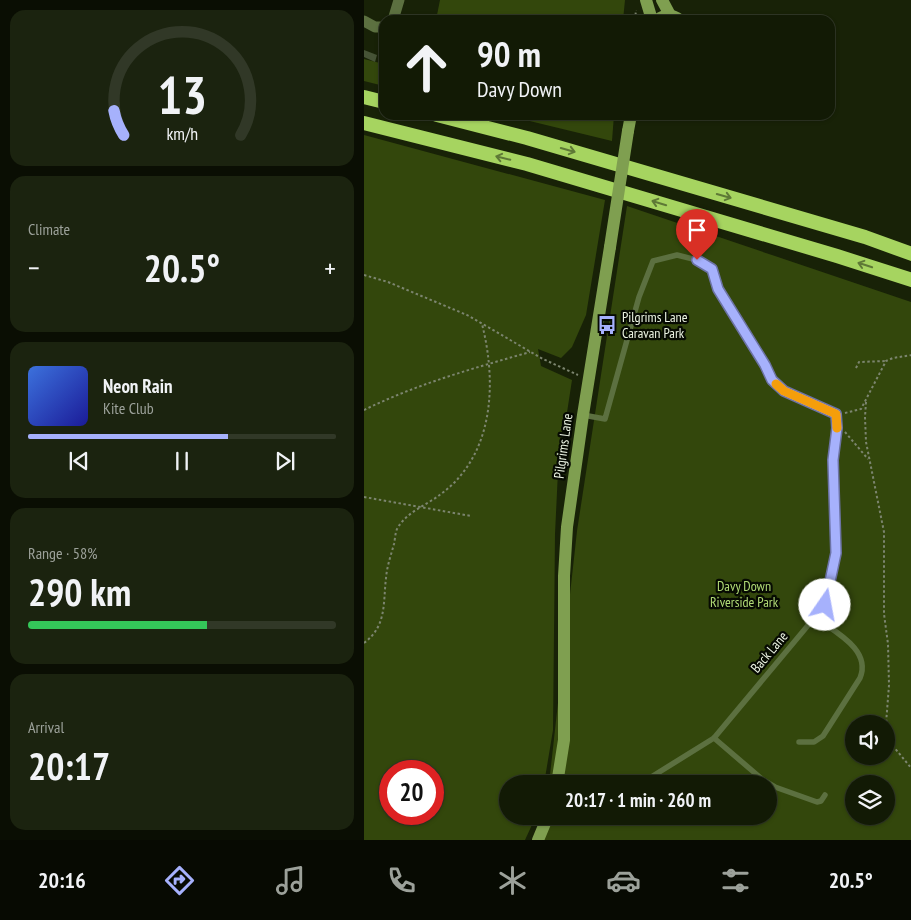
<!DOCTYPE html>
<html lang="en">
<head>
<meta charset="utf-8">
<style>
	:root { --surface:#121a05; --page:#1b230f; --text:#f1f3f6; --muted:#9ca19a; --line:#313827; --accent:#a6b1fc }
	body { margin:0; font-family:"PT Sans Narrow",sans-serif; background:var(--page); color:var(--text); height:100vh; display:flex; flex-direction:column; font-size:19px; white-space:nowrap }
	* { box-sizing:border-box; margin:0 }
	p { font-size:16px; color:var(--muted) }
	.icon { flex:none; width:28px; height:28px; fill:none; stroke:currentColor; stroke-width:2; stroke-linecap:round; stroke-linejoin:round }
	.map { position:relative; flex:1; overflow:hidden }
	.side { display:flex; flex-direction:column; gap:10px; padding:10px; background:#0a0e03; width:364px }
	.side>* { flex:none }
	.banner { position:absolute; left:15px; top:15px; width:456px; height:105px; border-radius:15px; box-shadow:0 1px 4px #0004,0 0 0 1px var(--line); background:#121a05; color:var(--text); overflow:hidden }
	.buttons { position:absolute; left:481px; top:715px; display:grid; gap:10px }
	.buttons a { display:grid; place-items:center; width:50px; height:50px; border-radius:50%; background:var(--surface); box-shadow:0 1px 4px #0004,0 0 0 1px var(--line); font-size:25px }
	.speed { position:absolute; left:15px; top:760px; display:flex; gap:10px; font-size:25px; font-weight:700; text-align:center }
	.speed>* { display:grid; place-content:center; width:65px; height:65px; border-radius:50%; background:var(--surface); box-shadow:0 1px 4px #0004,0 0 0 1px var(--line); line-height:1 }
	.speed .limit { border:8px solid #d22; background:#fff; color:#111 }
	.pin { position:absolute; display:grid; place-items:center; width:42px; height:42px; color:#fff; margin:-51px -21px; border-radius:50% 50% 50% 0; rotate:-45deg; box-shadow:0 0 5px #0007 }
	.pin .icon { rotate:45deg }
	.me { position:absolute; width:55px; margin:-28px; rotate:12deg; stroke-linejoin:round; filter:drop-shadow(0 0 4px #0008) }
	.turn { display:flex; align-items:center; gap:18px; height:105px; padding:0 15px; font-size:22px }
	.turn .icon { width:65px; height:65px; stroke-width:2.5 }
	.turn b { display:block; font-size:35px; line-height:42px }
	.big { font-size:38px; font-weight:700; line-height:1.1 }
	.side .tile { flex:1; display:flex; flex-direction:column; justify-content:center; gap:8px; min-width:0; padding:0 18px; border-radius:15px; background:var(--page) }
	.side .dial { align-items:center; gap:0 }
	.dial svg { height:130px; overflow:visible; fill:none; stroke:var(--line); stroke-width:7; stroke-linecap:round; text-anchor:middle }
	.dial text { fill:var(--text); stroke:none }
	.song { display:flex; align-items:center; gap:15px }
	.cover { width:60px; height:60px; border-radius:8px; background:linear-gradient(135deg,hsl(220 70% 55%),hsl(240 70% 35%)) }
	.played { height:5px; border-radius:2px; background:linear-gradient(90deg,var(--accent) 65%,var(--line) 65%) }
	.keys { display:flex; justify-content:space-around; direction:ltr }
	.heat { display:flex; justify-content:space-between; align-items:center; font-size:28px; direction:ltr }
	.charge { height:8px; border-radius:4px; background:linear-gradient(90deg,#34c759 58%,var(--line) 0) }
	.trip { position:absolute; left:135px; top:775px; width:278px; height:50px; border-radius:25px; background:var(--surface); box-shadow:0 1px 4px #0004,0 0 0 1px var(--line); font-weight:700; line-height:50px; text-align:center }
	.tab-bar { display:flex; height:80px; justify-content:space-around; align-items:center; background:#070a02; color:var(--muted) }
	.tab-bar .icon { width:35px; height:35px }
	.tab-bar .current { color:var(--accent) }
	.tab-bar b { font-size:22px; color:var(--text) }
	main { display:flex; flex:1; min-height:0 }
	.map>svg:first-child { display:block }
</style>
</head>
<body>
<main>
<section class="side">
<div class="tile dial"><svg viewBox="0 0 100 80">
<path d="M14 69A42 42 0 1 1 86 69"/>
<path d="M14 69A42 42 0 0 1 8 54" stroke="#a6b1fc"/>
<text x="50" y="56" font-size="32" font-weight="700">13</text>
<text x="50" y="72" font-size="11">km/h</text>
</svg></div>
<div class="tile"><p>Climate</p>
<div class="heat"><a>−</a><b class="big">20.5°</b><a>+</a></div>
</div>
<div class="tile">
<div class="song"><i class="cover"></i><div><b>Neon Rain</b><p>Kite Club</p></div></div>
<div class="played"></div>
<div class="keys"><svg class="icon" aria-label="previous" viewBox="0 0 24 24"><path d="M18 5L8 12l10 7zM5 5v14"/></svg><svg class="icon" aria-label="pause" viewBox="0 0 24 24"><path d="M8 5v14M16 5v14"/></svg><svg class="icon" aria-label="next" viewBox="0 0 24 24"><path d="M6 5l10 7-10 7zM19 5v14"/></svg></div>
</div>
<div class="tile"><p>Range · 58%</p><b class="big">290 km</b><div class="charge"></div></div>
<div class="tile"><p>Arrival</p><b class="big">20:17</b></div>
</section>
<div class="map">
<svg width="548" height="840" viewBox="0 0 548 840">
	<rect width="100%" height="100%" fill="#182207"/>
	<g fill="#33470c" fill-rule="evenodd">
		<polygon points="76,0 261,0 259,20 72,20"/>
		<polygon points="0,59 20,64 20,86 0,81"/>
		<polygon points="141,115 250,115 248,141"/>
		<path d="M0 135 241 200 222 315 208 347 197 358 174 349 177 366 208 380 194 471 191 534 189 730 180 784H144V816H172L161 840H0ZM26 771H69V814H26Z"/>
		<path d="M263 206 547 302V840H179L182 816H404V784H185L213 531ZM490 724H522V756H490ZM490 784H522V816H490Z"/>
	</g>
	<polygon fill="#465336" points="0,50 13,55 11,62 0,57"/>
	<g fill="none" stroke-linecap="round" stroke-linejoin="round">
		<g stroke="#7c856f" stroke-width="2" stroke-dasharray="2.5 2.5" stroke-linecap="butt">
			<polyline points="271,20 272,10"/>
			<polyline points="0,275 24,282 103,315 179,359 214,375"/>
			<polyline points="492,368 495,362 522,361"/>
			<polyline points="502,402 501,417 502,442 520,532 520,614 524,644 525,685 522,724"/>
			<path d="M0 410C53 384 110 368 166 352"/>
			<polyline points="481,413 497,409 522,361 529,358 548,355"/>
			<polyline points="481,432 504,459"/>
			<polyline points="0,497 107,516"/>
			<path d="M0 643C23 626 19 603 22 578 23 566 27 555 30 544 31 540 31 534 33 529 42 512 63 505 77 494 130 455 133 383 118 324"/>
			<polyline points="505,723 507,724"/>
			<polyline points="522,732 529,746 548,769"/>
		</g>
		<g stroke="#5c7040" stroke-width="5.5">
			<polyline points="219,415 241,419 275,297 289,261 313,255 333,260 348,269 355,289 401,365 408,380 420,391 472,414 473,428 469,460 472,553 461,605 350,738 276,784"/>
			<polyline points="350,738 399,780 411,787 453,802 457,801 461,795"/>
			<path d="M435 742H450L459 736 496 678C508 649 469 631 451 617"/>
		</g>
		<g stroke="#5c7040" stroke-width="11">
			<polyline points="29,20 35,0"/>
			<polyline points="0,21 11,27 20,27"/>
		</g>
		<g stroke="#7f9f50" stroke-width="12">
			<polyline points="282,0 288,20"/>
			<polyline points="298,0 306,15"/>
			<path d="M293 20C301 14 308 14 316 20"/>
			<polyline points="264,131 267,115"/>
			<polyline points="193,784 200,740 200,576 203,527 219,415 246,247"/>
			<polyline points="174,840 184,816"/>
		</g>
		<g stroke="#a6d460" stroke-width="14">
			<polyline points="0,97 20,102"/>
			<polyline points="73,115 163,138 501,237 548,254"/>
			<polyline points="0,123 163,164 473,256 548,280"/>
		</g>
		<polyline stroke="#7f9f50" stroke-width="12" points="246,247 264,131"/>
	</g>
	<defs><path id="oneway-shaft" d="M-6 0H5M1.5-3L5.5 0L1.5 3" fill="none" stroke-width="1.6" stroke-linecap="round" stroke-linejoin="round" transform="scale(1.25)"/></defs>
	<g stroke="#5e7936">
		<use href="#oneway-shaft" transform="translate(204 150) rotate(16)"/>
		<use href="#oneway-shaft" transform="translate(139 158) rotate(-166)"/>
		<use href="#oneway-shaft" transform="translate(360 196) rotate(16)"/>
		<use href="#oneway-shaft" transform="translate(295 203) rotate(-163)"/>
		<use href="#oneway-shaft" transform="translate(501 265) rotate(-162)"/>
	</g>
	<g fill="none" stroke-linecap="round" stroke-linejoin="round">
		<g stroke="#6c73a4" stroke-width="12">
			<polyline id="route" points="333,260 348,269 354,289 401,365 408,380 420,391 472,414 473,428 469,460 472,553 461,605"/>
		</g>
		<use href="#route" stroke="#a6b1fc" stroke-width="9"/>
		<polyline stroke="#f59e0b" stroke-width="9" points="412,384 420,391 472,414 473,428"/>
	</g>
	<defs>
		<g id="bus-bare" transform="scale(1.5)"><path d="M-5-6H5V4H4V6H2V4H-2V6H-4V4H-5ZM-3.5-4V0h7V-4ZM-3.5 1.2v1.5H-2V1.2ZM2 1.2v1.5H3.5V1.2Z" fill="#a6b1fc" stroke="#060a02" stroke-width="2.5" paint-order="stroke"/></g>
	</defs>
	<g fill-rule="evenodd">
		<use href="#bus-bare" x="243" y="325"/>
	</g>
	<g text-anchor="middle" stroke-width="4.5" stroke-linejoin="round" paint-order="stroke">
		<g font-size="14" fill="#edf5e4" stroke="#060a02" text-anchor="start">
			<text x="258" y="322">Pilgrims Lane<tspan x="258" dy="16">Caravan Park</tspan></text>
		</g>
		<g font-size="14" fill="#edf5e4" stroke="#060a02">
			<text transform="translate(199 446) rotate(-82)" y="5">Pilgrims Lane</text>
			<text transform="translate(405 652) rotate(-50)" y="5">Back Lane</text>
		</g>
		<g font-size="14" fill="#b1db76" stroke="#060a02">
			<text x="380" y="591">Davy Down<tspan x="380" dy="16">Riverside Park</tspan></text>
		</g>
	</g>
</svg>
<div class="buttons">
<a><svg class="icon" aria-label="sound" viewBox="0 0 24 24"><path d="M4 9h4l5-4v14l-5-4H4zM17 9q2 3 0 6"/></svg></a>
<a><svg class="icon" aria-label="layers" viewBox="0 0 24 24"><path d="M12 4l9 5-9 5-9-5zM3 14l9 5 9-5"/></svg></a>
</div>
<div class="speed"><div class="limit">20</div></div>
<div class="pin" style="left:333px;top:260px;background:#d93025"><svg class="icon" aria-label="arrive" viewBox="0 0 24 24"><path d="M6 21V4h12l-3 4 3 4H6"/></svg></div>
<svg class="me" style="left:461px;top:605px" viewBox="-20 -20 40 40"><circle r="19" fill="#fff"/><path d="M0-13L10 11 0 6-10 11z" fill="#a6b1fc"/></svg>
<div class="trip">20:17 · 1 min · 260 m</div>
<div class="banner">
<div class="turn"><svg class="icon" aria-label="ahead" viewBox="0 0 24 24"><path d="M12 20V5M6 11l6-6 6 6"/></svg><div><b>90 m</b>Davy Down</div></div>
</div>
</div>
</main>
<nav class="tab-bar">
<b>20:16</b>
<svg class="icon current" aria-label="directions" viewBox="0 0 24 24"><path d="M12 3l9 9-9 9-9-9zM9 14v-3h6M13 9l2 2-2 2"/></svg>
<svg class="icon" aria-label="music" viewBox="0 0 24 24"><path d="M9 18V5l10-2v13"/><circle cx="6" cy="18" r="3"/><circle cx="16" cy="16" r="3"/></svg>
<svg class="icon" aria-label="phone" viewBox="0 0 24 24"><path d="M5 4h4l2 5-3 2q2 4 5 5l2-3 5 2v4C11 20 4 13 5 4z"/></svg>
<svg class="icon" aria-label="climate" viewBox="0 0 24 24"><path d="M12 3v18M4 7l16 10M4 17L20 7"/></svg>
<svg class="icon" aria-label="car" viewBox="0 0 24 24"><path d="M5 17H2v-5l4-1 3-4h7l3 4 3 1v5h-3M9 17h6M6 11h13"/><circle cx="7" cy="17" r="2"/><circle cx="17" cy="17" r="2"/></svg>
<svg class="icon" aria-label="filters" viewBox="0 0 24 24"><path d="M4 7h16M4 17h16"/><circle cx="9" cy="7" r="2"/><circle cx="15" cy="17" r="2"/></svg>
<b>20.5°</b>
</nav>
</body>
</html>
